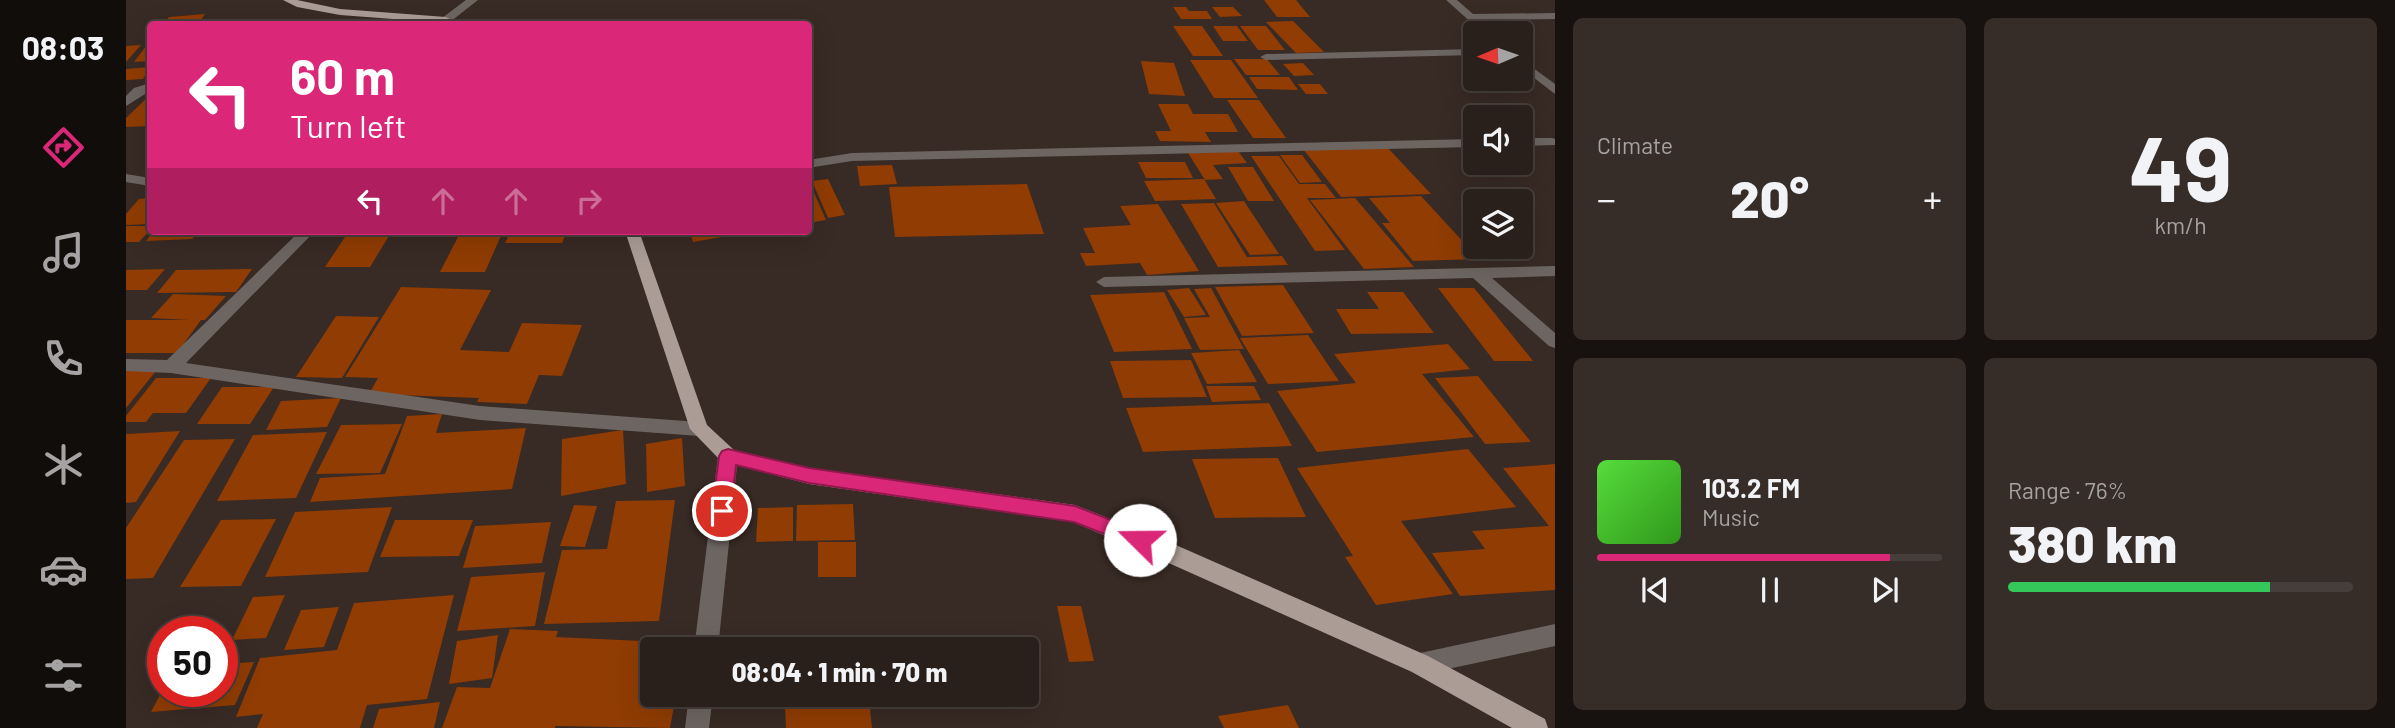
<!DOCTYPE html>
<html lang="en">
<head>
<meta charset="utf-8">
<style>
	:root { --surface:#2a201b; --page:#362d28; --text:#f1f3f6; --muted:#a5a3a3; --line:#463e3a; --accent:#db2777 }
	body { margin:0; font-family:Barlow,sans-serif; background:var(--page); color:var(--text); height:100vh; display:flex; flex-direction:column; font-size:26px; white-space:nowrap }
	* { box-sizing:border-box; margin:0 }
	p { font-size:23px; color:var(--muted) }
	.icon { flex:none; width:38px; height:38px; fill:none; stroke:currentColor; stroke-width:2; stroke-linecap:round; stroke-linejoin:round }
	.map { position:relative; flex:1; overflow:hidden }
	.panel { display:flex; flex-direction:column; gap:18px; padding:18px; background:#17120f; width:840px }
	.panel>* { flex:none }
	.top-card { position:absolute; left:21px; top:21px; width:665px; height:214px; border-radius:7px; box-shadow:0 7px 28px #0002,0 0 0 2px var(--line); background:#db2777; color:#fff; overflow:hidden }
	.needle { width:46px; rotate:268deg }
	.tools { position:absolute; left:1337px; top:21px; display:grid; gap:14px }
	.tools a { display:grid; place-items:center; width:70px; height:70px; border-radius:7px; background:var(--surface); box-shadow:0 7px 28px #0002,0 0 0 2px var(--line); font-size:35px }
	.speed { position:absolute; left:21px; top:616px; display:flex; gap:14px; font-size:35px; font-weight:700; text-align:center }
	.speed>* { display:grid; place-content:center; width:91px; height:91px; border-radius:50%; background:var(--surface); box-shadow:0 7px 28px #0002,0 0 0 2px var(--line); line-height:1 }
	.speed .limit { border:10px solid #d22; background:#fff; color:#111 }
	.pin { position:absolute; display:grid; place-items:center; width:60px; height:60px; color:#fff; margin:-30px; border:4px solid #fff; border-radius:50%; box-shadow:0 2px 7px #0007 }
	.me { position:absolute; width:77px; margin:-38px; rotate:292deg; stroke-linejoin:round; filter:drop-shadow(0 0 5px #0008) }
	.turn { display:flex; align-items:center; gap:24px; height:147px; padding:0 28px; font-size:32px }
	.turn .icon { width:91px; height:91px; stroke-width:2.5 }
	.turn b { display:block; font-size:49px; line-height:60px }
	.lanes { display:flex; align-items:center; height:66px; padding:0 28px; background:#0003; justify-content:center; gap:35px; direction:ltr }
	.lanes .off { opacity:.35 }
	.big { font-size:52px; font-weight:800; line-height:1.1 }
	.panel .widget { flex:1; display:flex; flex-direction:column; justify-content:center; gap:10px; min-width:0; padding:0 24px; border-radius:10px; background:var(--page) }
	.panel .dial { align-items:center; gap:0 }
	.dial b { font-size:91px; line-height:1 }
	.song { display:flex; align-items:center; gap:21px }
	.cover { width:84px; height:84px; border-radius:10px; background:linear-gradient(135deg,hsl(110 70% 55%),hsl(110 70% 35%)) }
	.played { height:7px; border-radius:4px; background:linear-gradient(90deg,var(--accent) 85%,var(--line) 85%) }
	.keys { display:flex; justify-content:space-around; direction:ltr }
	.heat { display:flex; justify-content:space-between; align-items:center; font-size:38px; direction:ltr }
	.charge { height:10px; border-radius:5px; background:linear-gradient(90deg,#34c759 76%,var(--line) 0) }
	.panel .tiles { flex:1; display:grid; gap:18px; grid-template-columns:repeat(2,1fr) }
	.trip { position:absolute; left:514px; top:637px; width:399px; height:70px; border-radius:7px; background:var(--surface); box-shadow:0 7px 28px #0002,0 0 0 2px var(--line); font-weight:800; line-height:70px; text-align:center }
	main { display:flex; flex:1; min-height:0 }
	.tabs { display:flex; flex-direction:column; width:126px; justify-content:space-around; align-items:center; background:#110d0b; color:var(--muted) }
	.tabs .icon { width:49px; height:49px }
	.tabs .on { color:var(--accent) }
	.tabs b { font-size:32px; color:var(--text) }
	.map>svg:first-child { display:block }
</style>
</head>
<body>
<main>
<nav class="tabs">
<b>08:03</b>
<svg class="icon on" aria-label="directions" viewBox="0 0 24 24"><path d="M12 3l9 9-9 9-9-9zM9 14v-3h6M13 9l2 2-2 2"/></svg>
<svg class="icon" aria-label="music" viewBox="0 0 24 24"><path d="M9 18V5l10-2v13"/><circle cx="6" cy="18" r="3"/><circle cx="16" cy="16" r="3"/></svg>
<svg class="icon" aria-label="phone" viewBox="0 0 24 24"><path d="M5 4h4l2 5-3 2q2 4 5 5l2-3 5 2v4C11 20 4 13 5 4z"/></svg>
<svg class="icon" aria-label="climate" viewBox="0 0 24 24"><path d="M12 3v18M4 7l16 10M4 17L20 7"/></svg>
<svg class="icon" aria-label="car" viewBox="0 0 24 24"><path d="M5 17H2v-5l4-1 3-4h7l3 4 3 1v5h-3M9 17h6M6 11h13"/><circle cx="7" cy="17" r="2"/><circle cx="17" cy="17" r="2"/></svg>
<svg class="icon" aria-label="filters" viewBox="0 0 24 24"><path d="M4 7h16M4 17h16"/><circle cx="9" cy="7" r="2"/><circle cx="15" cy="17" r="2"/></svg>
</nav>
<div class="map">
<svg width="1429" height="728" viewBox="0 0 1429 728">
	<rect width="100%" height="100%" fill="#382a24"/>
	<g fill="#903c02">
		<polygon points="1138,0 1170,0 1184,17 1151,17"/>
		<polygon points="1047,7 1060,7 1063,11 1081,11 1086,19 1055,19"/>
		<polygon points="1086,7 1107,7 1116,16 1094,17"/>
		<polygon points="79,14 72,24 37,24 43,17"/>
		<polygon points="1167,21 1198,52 1170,53 1140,22"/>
		<polygon points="1047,26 1076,26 1097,56 1067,56"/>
		<polygon points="1087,26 1111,26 1122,41 1097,41"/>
		<polygon points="1114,26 1140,26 1159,50 1132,50"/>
		<polygon points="24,41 24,61 8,62"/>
		<polygon points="15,45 0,62 0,46"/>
		<polygon points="1108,59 1141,59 1154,75 1120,75"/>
		<polygon points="1064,60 1105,60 1132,98 1088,98"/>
		<polygon points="1015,61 1048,63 1059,96 1023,94"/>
		<polygon points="1177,63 1188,75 1168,76 1157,64"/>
		<polygon points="24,67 17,79 0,80 0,69"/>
		<polygon points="1123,77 1163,77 1172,90 1131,89"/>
		<polygon points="1172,84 1194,84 1202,94 1180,94"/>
		<polygon points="24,95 24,126 0,127 0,118"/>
		<polygon points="1101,100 1133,100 1160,138 1127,138"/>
		<polygon points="1032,104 1062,104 1067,114 1102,114 1112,132 1079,132 1085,142 1034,141 1029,131 1045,131"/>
		<polygon points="1261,147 1305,194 1215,197 1177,149"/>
		<polygon points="1112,151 1121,163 1087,165 1097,179 1079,180 1062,153"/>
		<polygon points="1154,155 1176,155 1196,182 1174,183"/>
		<polygon points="1125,156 1153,156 1173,184 1199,184 1210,198 1181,198 1219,250 1189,251"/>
		<polygon points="1012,162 1059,162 1067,178 1020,178"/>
		<polygon points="766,165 771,184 734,186 731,166"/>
		<polygon points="1102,167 1127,167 1148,201 1122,201"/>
		<polygon points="682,179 700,220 682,223"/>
		<polygon points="702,179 719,215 702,218 686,181"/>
		<polygon points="1078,179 1090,199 1029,201 1018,181"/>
		<polygon points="901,184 918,234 769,237 763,187"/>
		<polygon points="1295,196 1353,259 1287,261 1256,223 1264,223 1243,198"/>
		<polygon points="24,198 24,224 0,225 0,214 13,199"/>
		<polygon points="1229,198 1288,267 1238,269 1184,200"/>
		<polygon points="1118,201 1153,254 1124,255 1090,203"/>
		<polygon points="1088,203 1121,257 1156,256 1162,265 1092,267 1055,204"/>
		<polygon points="1032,204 1073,271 1021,275 1014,263 960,266 954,253 969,253 957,228 1005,225 994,206"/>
		<polygon points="0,226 24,226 24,230 13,242 0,242"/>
		<polygon points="28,231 73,231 66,239 20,241"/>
		<polygon points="86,231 139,231 139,233 84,234"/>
		<polygon points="223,231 266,231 244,267 199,267"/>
		<polygon points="335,231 377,231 359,272 314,272"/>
		<polygon points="385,231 441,231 436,243 379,243"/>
		<polygon points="564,231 624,231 624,232 567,242"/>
		<polygon points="39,269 21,290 0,290 0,270"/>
		<polygon points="126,269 110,292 31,293 50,270"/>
		<polygon points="1157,285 1188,333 1116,336 1089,287"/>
		<polygon points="275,287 365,290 334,350 383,352 396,323 456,325 436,376 413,375 401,404 351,402 353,398 243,394 252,378 219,377"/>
		<polygon points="1063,288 1080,315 1058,317 1041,290"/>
		<polygon points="1085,288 1118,349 1074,350 1058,318 1084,317 1068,289"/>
		<polygon points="1312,288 1348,288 1407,361 1368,361"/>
		<polygon points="1038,292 1066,349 988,352 964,295"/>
		<polygon points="1241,292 1277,292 1308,333 1225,334 1210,309 1253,309"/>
		<polygon points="47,294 100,296 79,320 75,320 51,353 0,353 0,320 63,320 25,318"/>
		<polygon points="210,316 253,317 216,378 170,377"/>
		<polygon points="1182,335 1213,381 1142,384 1114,338"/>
		<polygon points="1322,344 1344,369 1296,374 1348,437 1191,452 1151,391 1230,383 1208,354"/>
		<polygon points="1113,350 1131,382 1081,384 1065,353"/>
		<polygon points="1065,360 1081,397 997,398 984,361"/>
		<polygon points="0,370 30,371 0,408"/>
		<polygon points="1352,376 1405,442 1359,444 1309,378"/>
		<polygon points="30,378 85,378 60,413 27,413 20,422 0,422 0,416"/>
		<polygon points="1080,386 1128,386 1135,400 1086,402"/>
		<polygon points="96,387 148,387 124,424 71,424"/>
		<polygon points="215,398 201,427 140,430 155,401"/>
		<polygon points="1143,403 1166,446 1017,452 1000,408"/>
		<polygon points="316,414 310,433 400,428 386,489 184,502 194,478 259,474 281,416"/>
		<polygon points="276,424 254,473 190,474 215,425"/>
		<polygon points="497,430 500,484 435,496 436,439"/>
		<polygon points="54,431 10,502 0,503 0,434"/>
		<polygon points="201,432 170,498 91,501 127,435"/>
		<polygon points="556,438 559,486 521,492 520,444"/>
		<polygon points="109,439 27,578 0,579 0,528 58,440"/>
		<polygon points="1342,449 1390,507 1275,521 1327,594 1250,605 1219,557 1227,556 1171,468"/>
		<polygon points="1152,458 1180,517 1089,518 1066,459"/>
		<polygon points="1429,464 1429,590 1334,596 1306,553 1359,549 1346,531 1423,526 1377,468"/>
		<polygon points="549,500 533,621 418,624 436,550 481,549 490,501"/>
		<polygon points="727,504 729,540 670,541 671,505"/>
		<polygon points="448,505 471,506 459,547 434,546"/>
		<polygon points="266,507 242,572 139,577 169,512"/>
		<polygon points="667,507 667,541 630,542 632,508"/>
		<polygon points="150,519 115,586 54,587 95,520"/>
		<polygon points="269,520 347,520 333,556 254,557"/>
		<polygon points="425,522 416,563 337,568 349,526"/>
		<rect x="692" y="542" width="38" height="35"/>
		<polygon points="419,572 409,626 331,631 345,577"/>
		<polygon points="159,595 140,638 106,640 127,597"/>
		<polygon points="328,595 301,699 241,705 234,728 131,728 137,714 110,717 134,658 211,650 228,603"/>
		<polygon points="931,606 955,606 968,661 943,662"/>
		<polygon points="213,607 198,647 158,650 175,610"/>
		<polygon points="384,629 432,631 430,637 559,643 558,649 527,649 527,695 550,695 544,728 429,726 429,728 316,728 331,687 364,688"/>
		<polygon points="372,635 366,678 323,684 331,641"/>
		<polygon points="128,662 109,705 25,712 36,691 96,691 96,664"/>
		<polygon points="743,699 746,728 660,728 659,706"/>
		<polygon points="314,702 308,728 247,728 253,709"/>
		<polygon points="1162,705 1173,728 1098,728 1092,716"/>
	</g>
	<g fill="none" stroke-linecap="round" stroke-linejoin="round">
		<g fill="#6c6562" fill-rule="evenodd">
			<polygon points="340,0 352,0 324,22 316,22 316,18"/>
			<polygon points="1320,0 1331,0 1347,14 1429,13 1429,19 1354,20 1368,33 1357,33"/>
			<polygon points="1349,49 1349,55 1140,60 1134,57 1140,54"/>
			<polygon points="1395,59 1429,84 1429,94 1395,68"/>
			<polygon points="24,83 24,91 0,106 0,96 8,88"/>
			<polygon points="1395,138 1426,138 1429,139 1429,145 1395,146"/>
			<polygon points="1349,139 1349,147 726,161 682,168 682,160 726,153"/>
			<polygon points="0,174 24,178 24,186 0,182"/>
			<polygon points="174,231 189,231 60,363 354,406 573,422 580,424 582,429 580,434 573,436 354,420 45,373 0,371 0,359 41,360"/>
			<polygon points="1429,266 1429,276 1366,278 1429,333 1429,348 1423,346 1347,278 978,287 970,282 978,277"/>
			<polygon points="602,448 609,451 612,456 592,649 568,649 592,456 595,451"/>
			<polygon points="1429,624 1429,646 1294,675 1286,672 1282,664 1286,656 1294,653"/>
			<polygon points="563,695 587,695 583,728 559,728"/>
		</g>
		<g fill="#ab9c96" fill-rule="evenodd">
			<polygon points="157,0 171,0 214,9 320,17 333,24 214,15 171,7"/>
			<polygon points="499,231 513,231 581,425 608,450 683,468 949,505 1043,542 1302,656 1419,719 1422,728 1386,728 1286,672 1027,556 947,522 683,484 595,461 564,429"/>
		</g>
	</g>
	<polygon fill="#db2777" stroke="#8e194d" stroke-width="2" points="602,449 683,468 949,506 1021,534 1023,540 1021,546 1014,548 948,522 683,483 610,465 605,511 602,517 596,519 589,517 586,511 593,456 596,451"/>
</svg>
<div class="tools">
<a><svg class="needle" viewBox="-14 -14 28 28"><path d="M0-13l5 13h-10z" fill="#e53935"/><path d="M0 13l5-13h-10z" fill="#a5a3a3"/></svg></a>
<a><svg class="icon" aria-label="sound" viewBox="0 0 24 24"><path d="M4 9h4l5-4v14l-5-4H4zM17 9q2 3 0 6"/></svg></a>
<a><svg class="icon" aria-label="layers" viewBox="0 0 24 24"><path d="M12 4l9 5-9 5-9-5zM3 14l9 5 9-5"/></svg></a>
</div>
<div class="speed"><div class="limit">50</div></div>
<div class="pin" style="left:596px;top:511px;background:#d93025"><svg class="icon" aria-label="arrive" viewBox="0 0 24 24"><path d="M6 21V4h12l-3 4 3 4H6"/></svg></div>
<svg class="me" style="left:1014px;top:540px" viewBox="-20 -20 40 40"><circle r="19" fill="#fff"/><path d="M0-13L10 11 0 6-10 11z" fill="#db2777"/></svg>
<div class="trip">08:04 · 1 min · 70 m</div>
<div class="top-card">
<div class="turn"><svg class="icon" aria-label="left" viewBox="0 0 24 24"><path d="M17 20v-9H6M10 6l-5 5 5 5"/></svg><div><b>60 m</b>Turn left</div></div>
<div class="lanes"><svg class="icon" aria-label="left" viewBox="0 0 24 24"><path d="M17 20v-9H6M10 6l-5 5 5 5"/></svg><svg class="icon off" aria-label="ahead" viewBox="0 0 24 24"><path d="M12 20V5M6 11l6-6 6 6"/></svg><svg class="icon off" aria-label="ahead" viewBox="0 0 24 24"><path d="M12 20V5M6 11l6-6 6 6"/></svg><svg class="icon off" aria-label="right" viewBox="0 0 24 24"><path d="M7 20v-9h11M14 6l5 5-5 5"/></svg></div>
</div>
</div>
<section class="panel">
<div class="tiles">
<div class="widget"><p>Climate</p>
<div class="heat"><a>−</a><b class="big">20°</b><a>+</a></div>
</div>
<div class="widget dial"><b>49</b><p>km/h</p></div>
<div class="widget">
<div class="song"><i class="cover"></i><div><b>103.2 FM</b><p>Music</p></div></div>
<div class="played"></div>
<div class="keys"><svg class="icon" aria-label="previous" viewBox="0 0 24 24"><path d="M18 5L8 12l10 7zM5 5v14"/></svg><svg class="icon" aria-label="pause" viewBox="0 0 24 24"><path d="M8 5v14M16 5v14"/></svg><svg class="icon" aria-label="next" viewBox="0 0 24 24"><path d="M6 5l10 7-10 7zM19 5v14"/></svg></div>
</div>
<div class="widget"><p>Range · 76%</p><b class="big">380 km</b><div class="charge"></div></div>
</div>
</section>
</main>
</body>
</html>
